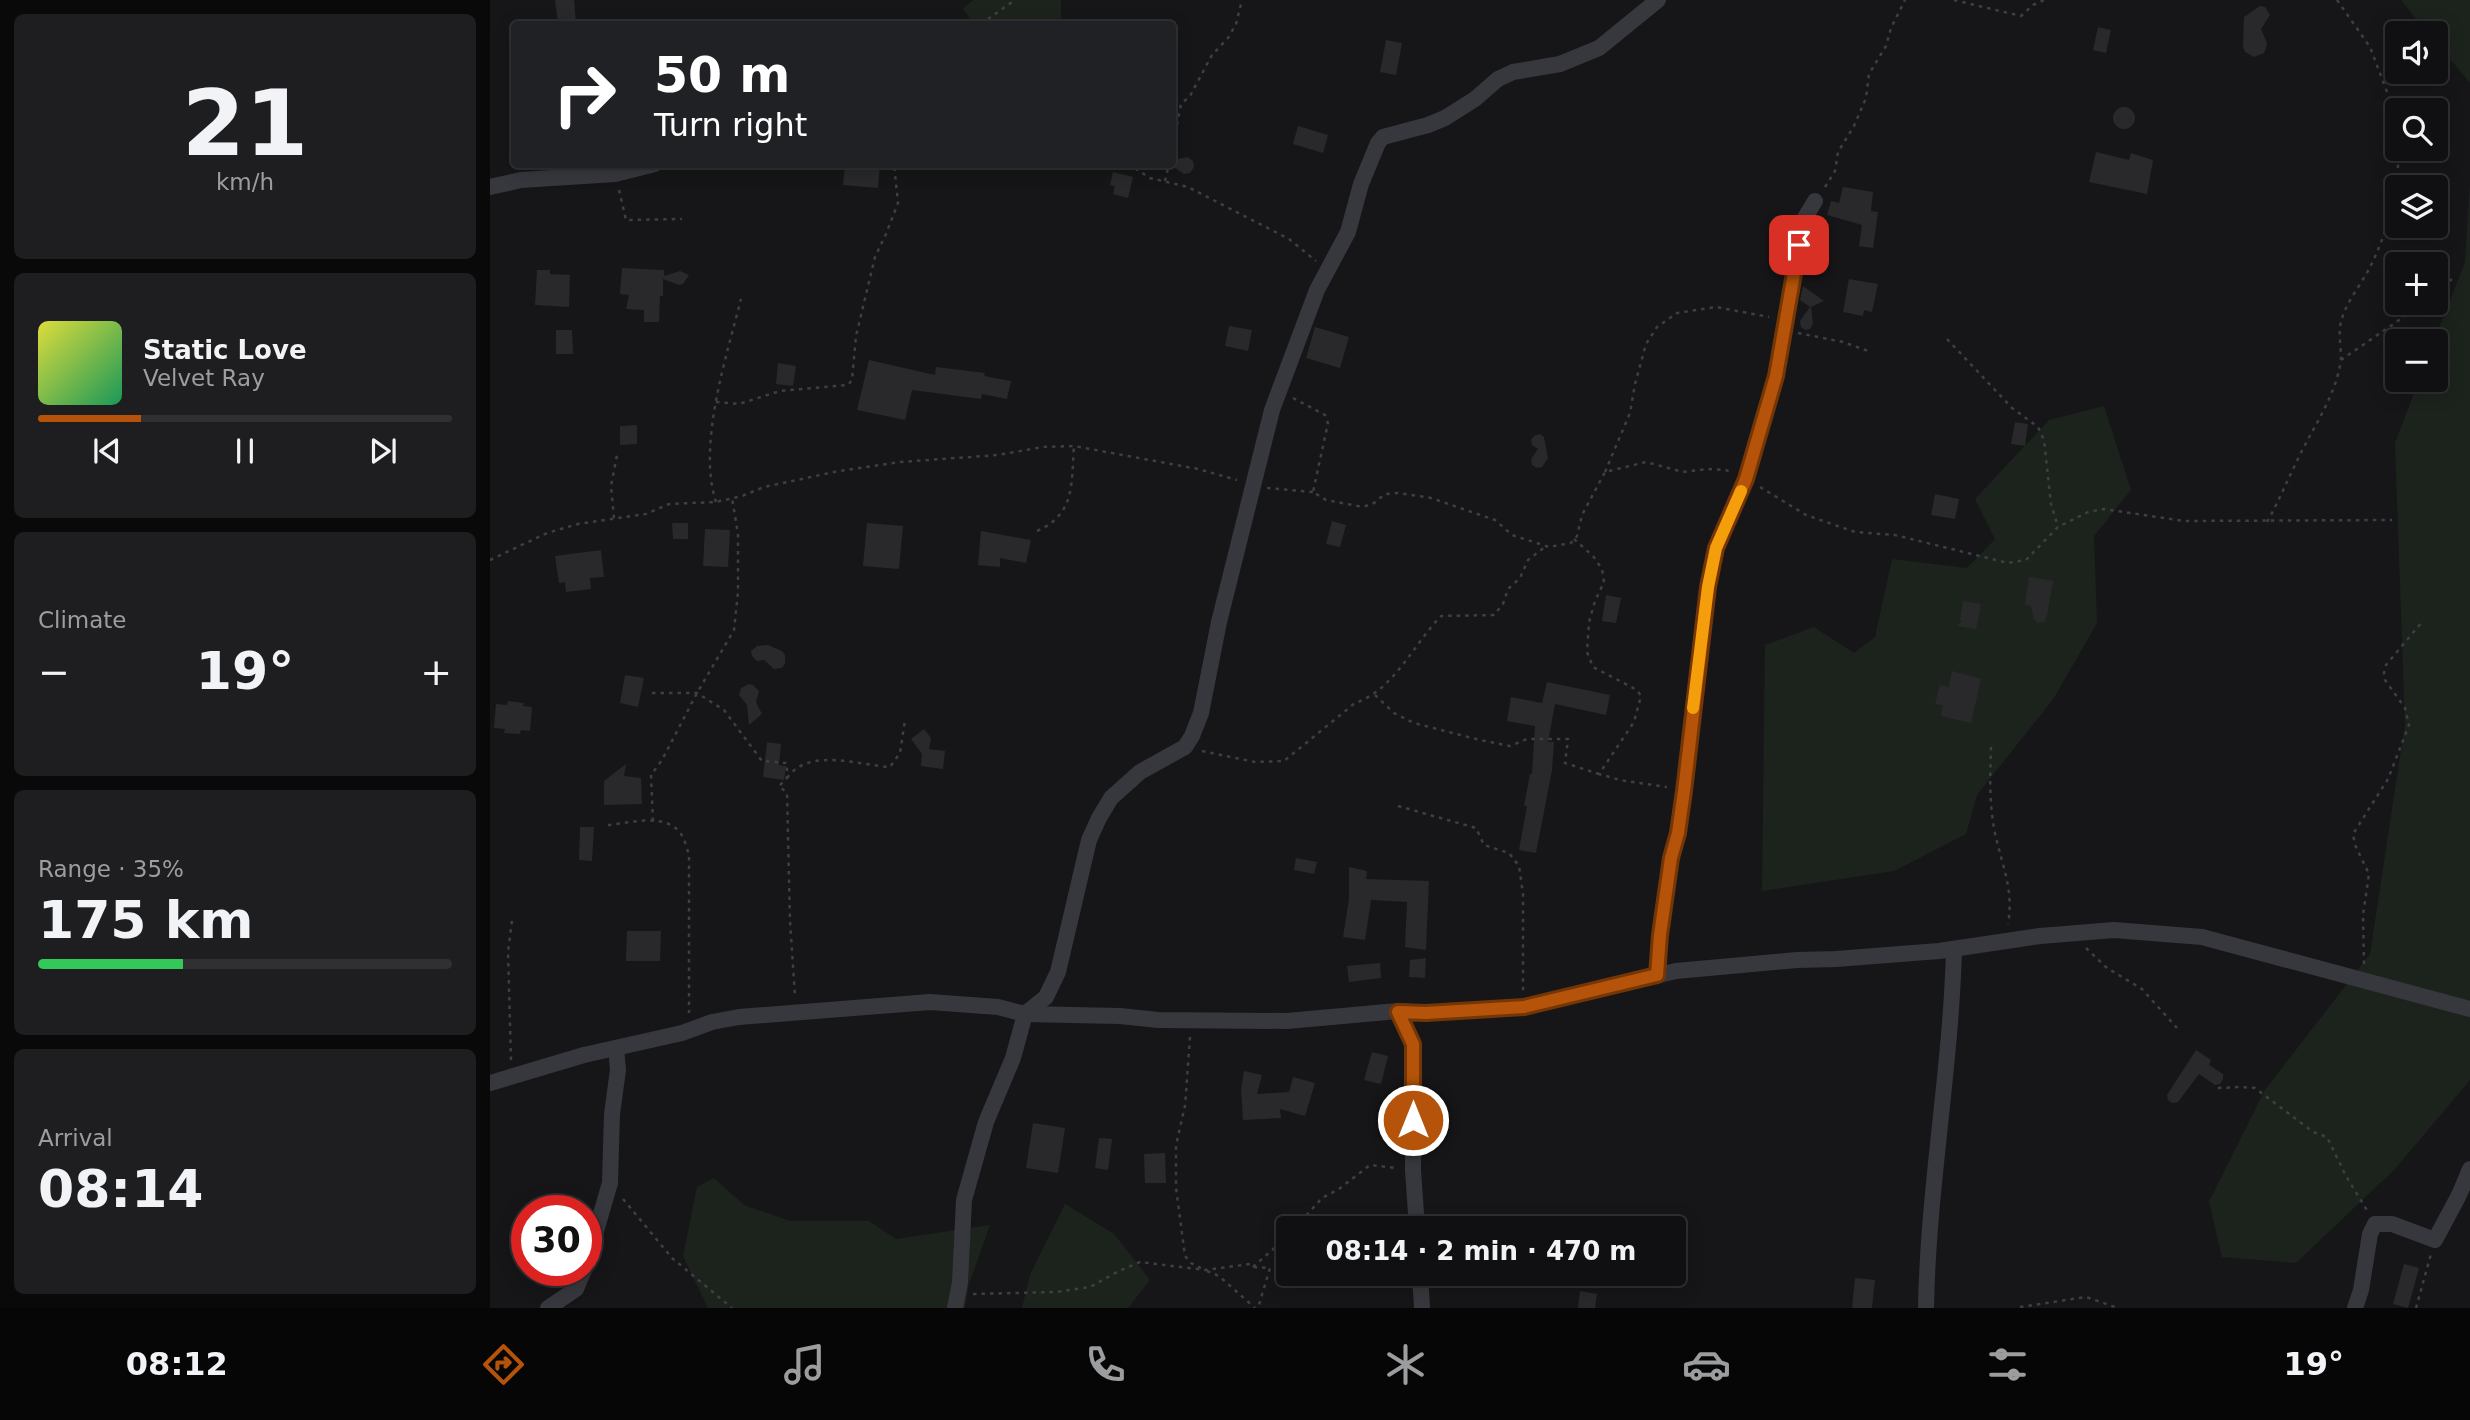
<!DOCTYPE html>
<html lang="en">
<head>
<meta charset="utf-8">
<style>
	:root { --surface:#101012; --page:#1e1e20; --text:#f1f3f6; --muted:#9c9d9f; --line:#303032; --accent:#b45309 }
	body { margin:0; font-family:"DejaVu Sans",sans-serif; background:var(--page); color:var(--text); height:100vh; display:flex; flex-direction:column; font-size:26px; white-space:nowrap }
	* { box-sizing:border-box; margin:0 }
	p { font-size:23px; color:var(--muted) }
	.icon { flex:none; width:38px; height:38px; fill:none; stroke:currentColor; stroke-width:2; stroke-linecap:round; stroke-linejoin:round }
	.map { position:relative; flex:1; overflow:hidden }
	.side { display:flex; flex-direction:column; gap:14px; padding:14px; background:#09090a; width:490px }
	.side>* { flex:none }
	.hud { position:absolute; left:21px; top:21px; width:665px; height:147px; border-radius:7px; box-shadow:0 4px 18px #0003,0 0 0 2px var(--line); background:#202124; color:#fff; overflow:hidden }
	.tools { position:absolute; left:1895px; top:21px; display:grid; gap:14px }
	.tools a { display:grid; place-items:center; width:63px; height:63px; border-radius:7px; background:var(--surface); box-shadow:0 4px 18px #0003,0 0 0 2px var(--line); font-size:35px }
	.speed { position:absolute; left:21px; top:1195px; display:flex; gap:14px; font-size:35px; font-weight:700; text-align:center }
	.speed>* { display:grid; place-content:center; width:91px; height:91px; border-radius:50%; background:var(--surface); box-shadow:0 4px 18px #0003,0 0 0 2px var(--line); line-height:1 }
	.speed .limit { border:10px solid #d22; background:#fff; color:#111 }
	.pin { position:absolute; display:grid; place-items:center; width:60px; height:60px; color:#fff; margin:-30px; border-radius:14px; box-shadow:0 4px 10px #0006 }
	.me { position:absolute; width:77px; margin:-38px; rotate:0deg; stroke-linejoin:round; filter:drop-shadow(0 0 5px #0008) }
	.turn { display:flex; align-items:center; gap:24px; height:147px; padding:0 28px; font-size:32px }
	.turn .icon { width:91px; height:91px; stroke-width:2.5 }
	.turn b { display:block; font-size:49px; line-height:60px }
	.big { font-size:52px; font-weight:700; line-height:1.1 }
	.side .tile { flex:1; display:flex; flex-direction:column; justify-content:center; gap:10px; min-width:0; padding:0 24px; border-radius:10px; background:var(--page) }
	.side .dial { align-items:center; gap:0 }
	.dial b { font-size:91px; line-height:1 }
	.song { display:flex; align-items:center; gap:21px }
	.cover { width:84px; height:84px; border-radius:10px; background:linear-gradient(135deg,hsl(60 70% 55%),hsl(150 70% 35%)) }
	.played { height:7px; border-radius:4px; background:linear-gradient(90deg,var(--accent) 25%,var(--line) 25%) }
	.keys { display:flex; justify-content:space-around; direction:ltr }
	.heat { display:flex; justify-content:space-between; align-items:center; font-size:38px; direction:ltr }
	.charge { height:10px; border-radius:5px; background:linear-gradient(90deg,#34c759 35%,var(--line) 0) }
	.trip { position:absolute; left:786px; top:1216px; width:410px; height:70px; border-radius:7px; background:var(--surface); box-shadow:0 4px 18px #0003,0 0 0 2px var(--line); font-weight:700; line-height:70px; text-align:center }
	.tabs { display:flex; height:112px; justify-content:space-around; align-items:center; background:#060607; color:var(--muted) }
	.tabs .icon { width:49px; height:49px }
	.tabs .current { color:var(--accent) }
	.tabs b { font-size:32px; color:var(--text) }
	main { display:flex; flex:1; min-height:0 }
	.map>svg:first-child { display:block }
</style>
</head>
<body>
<main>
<section class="side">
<div class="tile dial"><b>21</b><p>km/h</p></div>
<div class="tile">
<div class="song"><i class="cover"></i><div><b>Static Love</b><p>Velvet Ray</p></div></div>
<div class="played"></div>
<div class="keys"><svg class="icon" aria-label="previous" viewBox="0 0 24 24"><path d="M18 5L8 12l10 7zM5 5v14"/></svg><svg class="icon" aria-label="pause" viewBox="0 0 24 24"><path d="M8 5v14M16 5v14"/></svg><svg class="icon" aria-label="next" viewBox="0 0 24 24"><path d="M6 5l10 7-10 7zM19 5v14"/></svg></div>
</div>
<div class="tile"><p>Climate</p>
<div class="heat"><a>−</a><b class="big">19°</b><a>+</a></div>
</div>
<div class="tile"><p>Range · 35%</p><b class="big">175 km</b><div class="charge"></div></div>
<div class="tile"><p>Arrival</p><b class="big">08:14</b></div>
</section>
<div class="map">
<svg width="1980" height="1308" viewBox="0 0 1980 1308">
	<rect width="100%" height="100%" fill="#161618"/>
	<g fill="#1c231d">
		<polygon points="483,0 571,0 571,24 484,24 473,9"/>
		<polygon points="1911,0 1980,0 1980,83 1946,42 1946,33 1938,33"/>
		<polygon points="1980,182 1980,1080 1905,1169 1806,1263 1732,1257 1719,1202 1775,1090 1880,954 1915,724 1905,443 1929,380 1946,380 1946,341 1944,341 1975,262"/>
		<polygon points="1614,406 1641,490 1604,536 1607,623 1564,698 1487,795 1476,834 1404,871 1272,891 1275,645 1324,627 1364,653 1385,637 1402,559 1477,568 1505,539 1485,499 1559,420"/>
		<polygon points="224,1178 254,1205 300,1221 379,1221 406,1239 500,1225 479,1284 475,1308 218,1308 193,1256 207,1187"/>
		<polygon points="575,1204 624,1234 660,1280 638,1308 532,1308 540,1275"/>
	</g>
	<g fill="#29292c">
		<polygon points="65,0 84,0 86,24 68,24"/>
		<polygon points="1770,6 1775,7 1780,15 1771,29 1777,43 1776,48 1774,53 1764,57 1755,52 1753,47 1754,17"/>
		<polygon points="1608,27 1621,30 1616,53 1603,50"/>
		<polygon points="896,40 912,43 906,75 890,72"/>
		<circle cx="1634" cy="118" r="11"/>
		<polygon points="808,126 838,135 833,153 803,144"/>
		<polygon points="1606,152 1639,160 1641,153 1663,160 1657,194 1599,182"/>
		<polygon points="698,157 703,161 704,167 700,173 694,174 679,164 682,164 682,160"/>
		<polygon points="355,164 390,164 388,188 353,185"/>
		<polygon points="623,172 643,177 638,198 623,194 625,186 620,185"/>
		<polygon points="1353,187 1383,192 1381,211 1388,212 1383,248 1369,246 1372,225 1337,215 1341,201 1349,203"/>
		<polygon points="132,268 174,270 174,276 190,271 199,275 193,284 189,285 173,279 173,296 170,296 169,322 154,322 154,310 136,309 139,295 130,294"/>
		<polygon points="47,270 60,270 60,274 80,275 79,307 45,305"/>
		<polygon points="1359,279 1388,284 1382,312 1374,310 1373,316 1353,312"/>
		<polygon points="1313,286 1334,301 1321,307 1323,324 1320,329 1315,330 1311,327 1310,321 1320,307 1310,300"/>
		<polygon points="739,326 762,330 758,351 735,346"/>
		<polygon points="825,327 859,337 850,368 816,358"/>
		<polygon points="66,330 82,330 83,354 66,354"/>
		<polygon points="379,360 445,375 446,367 495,373 494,376 521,381 517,399 492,394 491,399 422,390 415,420 367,410"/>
		<polygon points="288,363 306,366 303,386 286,384"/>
		<polygon points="1525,422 1538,424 1535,446 1521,444"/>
		<polygon points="147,425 147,444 130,445 130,426"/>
		<polygon points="1050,434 1054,437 1058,458 1052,467 1047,468 1042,465 1041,459 1048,449 1042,445 1041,440 1044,436"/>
		<polygon points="1445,494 1469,499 1465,519 1441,515"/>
		<polygon points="842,521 856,525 850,547 836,544"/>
		<polygon points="182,523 198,523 198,539 183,539"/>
		<polygon points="377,523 413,526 409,569 373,566"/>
		<polygon points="215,529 240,530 238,567 213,566"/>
		<polygon points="491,531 541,540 536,563 510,558 510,567 488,565"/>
		<polygon points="111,550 114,577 100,578 101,589 76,592 75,582 69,583 65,556"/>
		<polygon points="1539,577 1563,581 1557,616 1554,622 1548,623 1544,619 1541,606 1535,605"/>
		<polygon points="1116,595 1131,598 1126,623 1112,621"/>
		<polygon points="1473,601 1491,604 1486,629 1467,626 1472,621 1470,620"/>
		<polygon points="278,645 292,651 295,655 295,664 292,668 284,669 274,660 267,661 262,656 261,651 267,646"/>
		<polygon points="1462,671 1491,679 1481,723 1451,716 1453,705 1445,704 1450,685 1459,687"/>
		<polygon points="135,675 154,678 148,707 130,703"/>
		<polygon points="1057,682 1120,695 1116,715 1065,704 1058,742 1064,742 1062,770 1046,853 1029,850 1037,806 1034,806 1040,774 1042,774 1045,726 1017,721 1021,697 1052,703"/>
		<polygon points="259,684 263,685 269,691 266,702 272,714 259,725 257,705 249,695 251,688"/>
		<polygon points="18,701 34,703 33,706 42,707 40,731 31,730 30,734 14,733 15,729 4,728 6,704 17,705"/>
		<polygon points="434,729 441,738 439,749 455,751 453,769 431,766 432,754 421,739"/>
		<polygon points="277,742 291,744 289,765 296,766 294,780 273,777"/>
		<polygon points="136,764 134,776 151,778 152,804 114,805 114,781"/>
		<polygon points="90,827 104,827 102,861 89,860"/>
		<polygon points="806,858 827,862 824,874 804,870"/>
		<polygon points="859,867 877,871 876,879 939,881 936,950 915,947 917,902 881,900 875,940 853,937 859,899"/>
		<polygon points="137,931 171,931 170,961 136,961"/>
		<polygon points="936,958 935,978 919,977 920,960"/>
		<polygon points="890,963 891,978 859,982 857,966"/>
		<polygon points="1706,1050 1721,1060 1719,1065 1733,1074 1733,1079 1730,1084 1725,1085 1709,1074 1688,1102 1682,1103 1678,1100 1677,1095"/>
		<polygon points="882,1052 898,1056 891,1084 874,1080"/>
		<polygon points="754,1071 772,1075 767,1094 799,1092 803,1077 825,1083 815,1116 790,1109 791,1118 753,1120 751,1089"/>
		<polygon points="543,1123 575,1128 568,1173 536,1168"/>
		<polygon points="609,1138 622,1139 618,1170 605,1168"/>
		<polygon points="675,1153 676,1183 655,1183 654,1154"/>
		<polygon points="1914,1264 1929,1268 1918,1308 1903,1304"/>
		<polygon points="1365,1278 1385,1280 1382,1308 1362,1308"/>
		<polygon points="1090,1291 1107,1294 1105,1308 1088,1308"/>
	</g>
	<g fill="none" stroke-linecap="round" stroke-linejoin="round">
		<g stroke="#3d3f44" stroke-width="2.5" stroke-dasharray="3.5 5" stroke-linecap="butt">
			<polyline points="1464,0 1531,16 1543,5 1554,0"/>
			<polyline points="1847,0 1880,47 1899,97 1901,121 1908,148"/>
			<polyline points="491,24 525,0"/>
			<polyline points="682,150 691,104 700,96 722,55 738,38 746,24 752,0"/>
			<polyline points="638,164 660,178 698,187 799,239 826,261"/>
			<polyline points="675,181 679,164"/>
			<polyline points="1335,187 1345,171 1348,152 1364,126 1376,98 1379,74 1396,46 1401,28 1415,0"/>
			<polyline points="129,190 136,220 192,219"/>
			<polyline points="1946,292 1963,278"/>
			<polyline points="1308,333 1353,342 1381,352"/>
			<polyline points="1457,339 1522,408 1548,427 1554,440 1561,504 1568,527"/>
			<path d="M1851 360C1851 350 1849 338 1850 327 1853 306 1869 288 1879 269 1897 235 1910 187 1908 149"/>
			<polyline points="803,398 835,415 838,423 823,492 836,500 873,507 884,503 895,494 908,493 941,498 1005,520 1022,535 1050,544 1059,547 1081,543 1087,536 1092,515 1115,472 1156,462 1193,472 1218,469 1236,470 1242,473"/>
			<polyline points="226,402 249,404 290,391 358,385 362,380 366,336 385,257 396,234 408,203 404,164"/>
			<polyline points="1115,472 1140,413 1145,384 1156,344 1167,327 1187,313 1226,307 1279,317"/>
			<polyline points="1270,487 1316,515 1365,532 1405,535 1518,563 1536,560 1568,527 1598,512 1614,509 1694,521 1902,520"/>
			<polyline points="777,488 823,492"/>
			<path d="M226 502C207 445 237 355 251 299"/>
			<polyline points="124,518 121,486 127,455"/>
			<path d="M1777 522C1788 503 1796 483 1806 463 1822 428 1845 399 1851 360L1934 303"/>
			<path d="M547 531C586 514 581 483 584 446"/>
			<polyline points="1084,539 1103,556 1112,569 1114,582 1105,601 1099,622 1097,652 1103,667 1147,690 1151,696 1144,722 1109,774 1130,780 1177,787"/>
			<polyline points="0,560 57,533 88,524 156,514 179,504 226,502 252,496 274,487 349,471 410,462 508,455 553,447 584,446 708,469 747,480"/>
			<polyline points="162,693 207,693 234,710 272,761 297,763 297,778 289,786 297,793 300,921 305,996"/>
			<polyline points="885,695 904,713 924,723 990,740 1020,746 1037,739 1078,739 1075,763 1109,774"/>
			<path d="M1501 747C1500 775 1499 805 1505 833 1512 866 1524 889 1518 924"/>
			<path d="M712 751 765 762 794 761 865 703C904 690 923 645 951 616L1004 615 1013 604 1018 589 1030 578 1038 560 1056 546"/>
			<path d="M297 778C319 747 368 765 400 767L410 753 415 720"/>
			<polyline points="908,806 986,828 994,845 1019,853 1029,866 1033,894 1033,993"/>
			<polyline points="163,821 161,775 172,760 207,693 244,630 248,592 248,534 242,498"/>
			<path d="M118 825C140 823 176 812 191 834 195 840 197 849 199 855V1013"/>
			<polyline points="1596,948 1617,968 1652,989 1687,1028"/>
			<polyline points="1874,964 1873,915 1879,874 1865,845 1863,834 1898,779 1919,725 1915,708 1895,680 1894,673 1896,665 1932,622"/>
			<polyline points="700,1037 695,1106 686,1145 686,1188 695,1256 701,1263 711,1268"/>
			<polyline points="21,1060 18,952 22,920"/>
			<polyline points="1728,1088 1751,1087 1765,1088 1823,1132 1837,1137 1856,1176 1878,1212"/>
			<polyline points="133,1199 182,1258 242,1308"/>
			<polyline points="805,1228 832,1198 849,1189 880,1165 906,1168"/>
			<polyline points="763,1267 798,1236"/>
			<polyline points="717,1271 729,1276 765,1308"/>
			<polyline points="483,1294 566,1292 600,1287 629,1271 650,1262 715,1270 760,1264 763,1267 780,1268 768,1308"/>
			<polyline points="1530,1307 1596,1297 1628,1308"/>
			<polyline points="1926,1308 1941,1254"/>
		</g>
		<g stroke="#37383d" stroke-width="16">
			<polyline points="0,187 31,180 125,174 165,164"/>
			<polyline points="1167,975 1170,935 1181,858 1188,833 1194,791 1218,587 1226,548 1256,479 1286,376 1313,221 1325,201"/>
			<polyline points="908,1011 923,1044 923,1170 927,1228"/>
			<polyline points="0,1083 94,1055 192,1033 222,1022 249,1017 440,1002 508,1007 535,1014 630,1016 668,1020 797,1021 908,1011 936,1013 1034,1007 1186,971 1307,960 1346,959 1449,951 1550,936 1624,930 1712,937 1980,1009"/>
			<polyline points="96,1265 120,1183 122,1114 128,1070 126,1048"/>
			<polyline points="930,1274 932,1308"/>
			<polyline points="58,1308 86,1289 94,1270"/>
			<polyline points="465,1308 470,1282 474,1200 496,1122 523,1058 535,1014 556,997 568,972 599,840 609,818 621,798 650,772 695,747 702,736 711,713 729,622 782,410 827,290 858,232 871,184 888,143 893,137 938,125 955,118 985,99 1008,79 1023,72 1070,64 1109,48 1168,0"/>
			<path d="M1436 1308C1438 1188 1461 1069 1464 949"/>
			<polyline points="1865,1308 1871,1290 1880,1234 1885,1224 1902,1224 1945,1240 1969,1195 1980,1169"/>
		</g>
	</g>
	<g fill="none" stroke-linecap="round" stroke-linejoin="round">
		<g stroke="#753606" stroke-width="18">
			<polyline id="route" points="923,1120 923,1044 908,1012 936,1013 1034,1007 1167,975 1170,935 1181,858 1188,833 1194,791 1218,587 1226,548 1256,479 1286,376 1309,245"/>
		</g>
		<use href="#route" stroke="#b45309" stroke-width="12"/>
		<polyline stroke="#f59e0b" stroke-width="12" points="1203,708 1218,587 1226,548 1251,491"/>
	</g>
</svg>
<div class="tools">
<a><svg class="icon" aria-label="sound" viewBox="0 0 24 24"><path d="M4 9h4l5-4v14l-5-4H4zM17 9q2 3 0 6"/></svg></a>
<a><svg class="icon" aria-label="search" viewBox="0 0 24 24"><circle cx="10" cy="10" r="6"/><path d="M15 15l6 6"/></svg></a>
<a><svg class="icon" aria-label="layers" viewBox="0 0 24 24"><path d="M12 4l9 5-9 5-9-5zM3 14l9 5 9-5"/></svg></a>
<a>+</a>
<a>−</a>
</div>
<div class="speed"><div class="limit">30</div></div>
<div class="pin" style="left:1309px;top:245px;background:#d93025"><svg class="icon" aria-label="arrive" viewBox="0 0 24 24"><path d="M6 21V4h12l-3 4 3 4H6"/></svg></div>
<svg class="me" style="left:923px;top:1120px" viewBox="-20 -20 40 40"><circle r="17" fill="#b45309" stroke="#fff" stroke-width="3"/><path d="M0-11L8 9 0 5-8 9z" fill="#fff"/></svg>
<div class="trip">08:14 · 2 min · 470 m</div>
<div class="hud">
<div class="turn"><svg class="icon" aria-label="right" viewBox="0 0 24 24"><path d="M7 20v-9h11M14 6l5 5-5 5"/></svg><div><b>50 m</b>Turn right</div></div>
</div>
</div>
</main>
<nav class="tabs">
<b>08:12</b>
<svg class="icon current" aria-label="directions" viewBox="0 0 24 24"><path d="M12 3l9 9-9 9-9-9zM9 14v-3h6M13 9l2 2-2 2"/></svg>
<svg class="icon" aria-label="music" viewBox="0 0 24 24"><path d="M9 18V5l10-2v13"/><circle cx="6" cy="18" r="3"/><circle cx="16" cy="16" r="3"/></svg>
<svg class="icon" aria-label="phone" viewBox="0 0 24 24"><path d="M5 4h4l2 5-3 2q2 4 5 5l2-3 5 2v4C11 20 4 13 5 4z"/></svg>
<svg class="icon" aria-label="climate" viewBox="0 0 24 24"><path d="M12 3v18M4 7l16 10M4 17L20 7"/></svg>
<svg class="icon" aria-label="car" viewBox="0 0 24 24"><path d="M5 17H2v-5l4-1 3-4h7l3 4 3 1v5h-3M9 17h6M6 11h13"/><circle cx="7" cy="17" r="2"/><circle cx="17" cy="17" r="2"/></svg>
<svg class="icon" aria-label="filters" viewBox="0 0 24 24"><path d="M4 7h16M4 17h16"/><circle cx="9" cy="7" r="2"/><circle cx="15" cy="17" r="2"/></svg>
<b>19°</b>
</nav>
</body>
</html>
